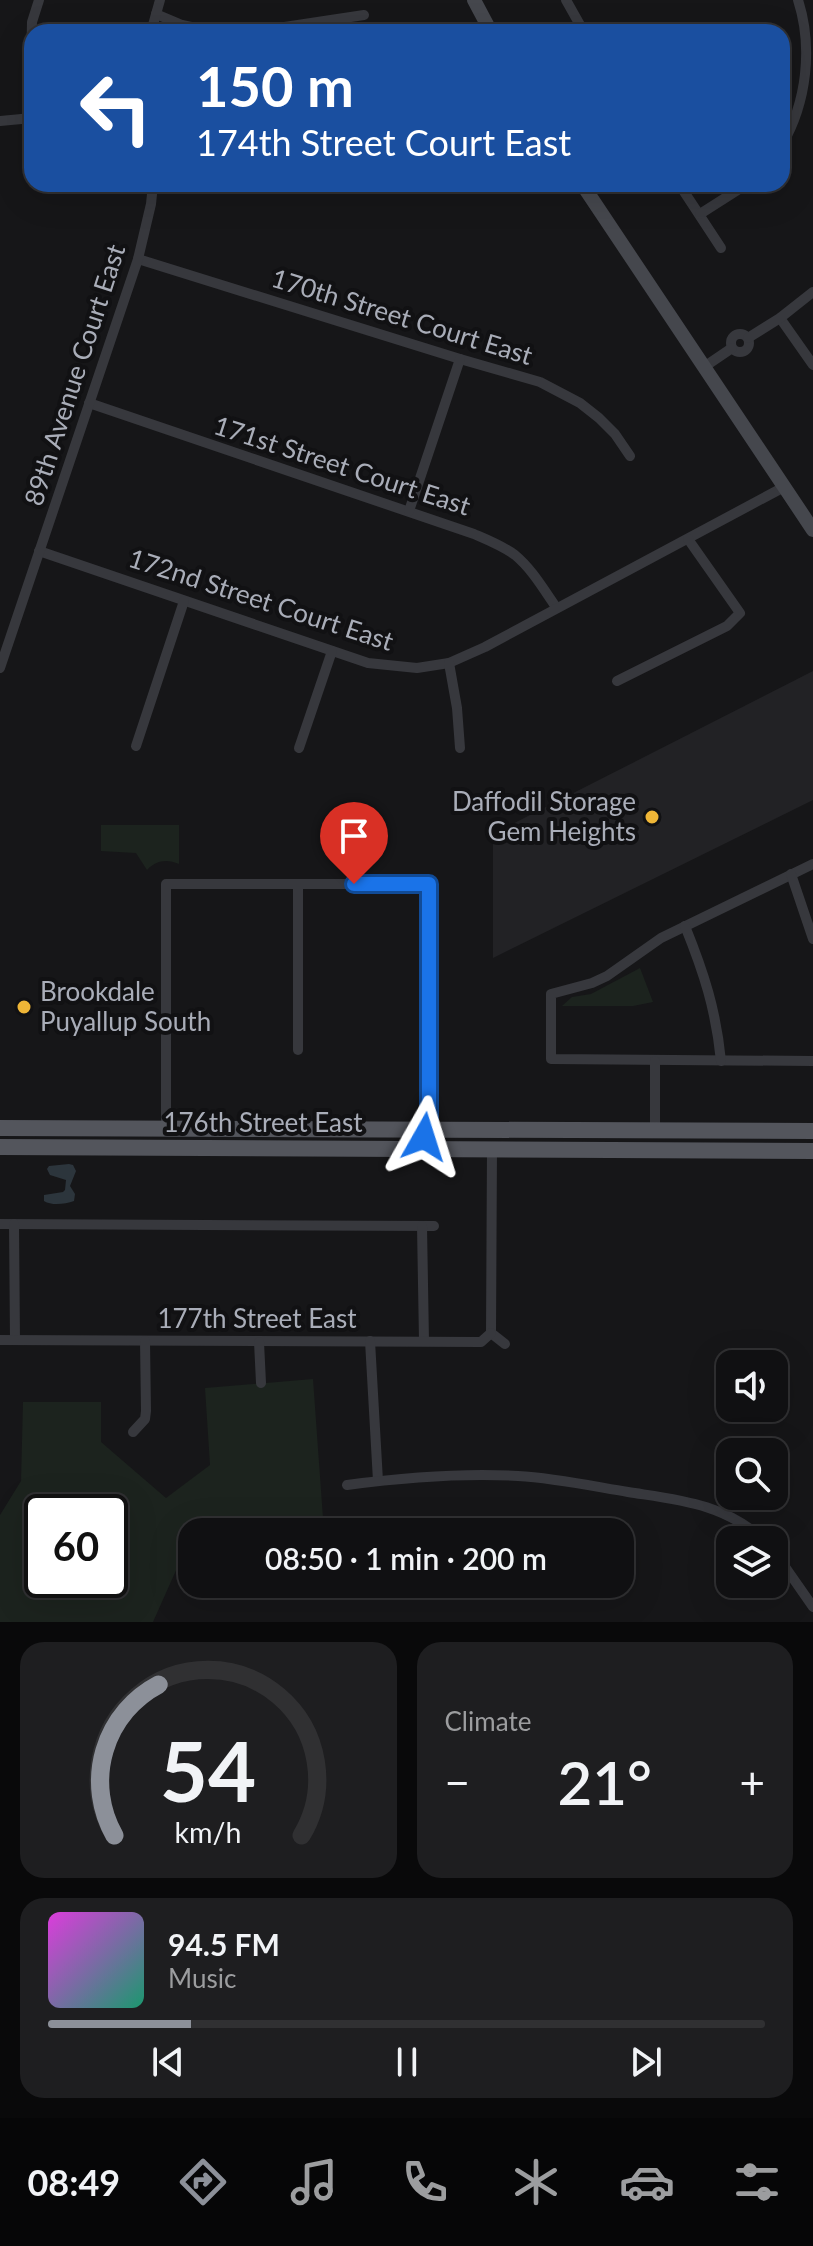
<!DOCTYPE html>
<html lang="en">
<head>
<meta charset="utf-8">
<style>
	:root { --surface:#101012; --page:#1e1e20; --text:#f1f3f6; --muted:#9c9d9f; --line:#303032; --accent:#8c9099 }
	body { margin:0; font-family:Lato,sans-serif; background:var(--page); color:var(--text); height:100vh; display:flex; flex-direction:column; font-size:30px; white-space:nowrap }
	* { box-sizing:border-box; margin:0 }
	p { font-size:26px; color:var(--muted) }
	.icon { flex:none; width:44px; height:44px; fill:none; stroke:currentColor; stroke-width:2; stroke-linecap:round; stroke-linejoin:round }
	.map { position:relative; height:1622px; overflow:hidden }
	.side { display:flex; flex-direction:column; gap:20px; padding:20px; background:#09090a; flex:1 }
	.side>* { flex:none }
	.hud { position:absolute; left:24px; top:24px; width:766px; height:168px; border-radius:24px; box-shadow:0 8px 32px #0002,0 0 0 2px var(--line); background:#1a4fa0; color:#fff; overflow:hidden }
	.buttons { position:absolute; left:716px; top:1350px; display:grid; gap:16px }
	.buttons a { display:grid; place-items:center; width:72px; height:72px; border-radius:16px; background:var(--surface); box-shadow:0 8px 32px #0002,0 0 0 2px var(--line); font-size:40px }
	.speed { position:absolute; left:24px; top:1494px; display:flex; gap:16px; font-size:40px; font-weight:700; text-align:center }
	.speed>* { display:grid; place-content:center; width:104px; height:104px; border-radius:50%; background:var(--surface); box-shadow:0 8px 32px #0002,0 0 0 2px var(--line); line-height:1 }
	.speed .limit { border:4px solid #111; border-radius:12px; background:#fff; color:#111 }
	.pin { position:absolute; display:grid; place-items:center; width:68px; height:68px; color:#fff; margin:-82px -34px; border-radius:50% 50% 50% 0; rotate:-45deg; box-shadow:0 0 8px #0007 }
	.pin .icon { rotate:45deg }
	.me { position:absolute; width:88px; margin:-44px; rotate:6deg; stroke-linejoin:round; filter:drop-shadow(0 0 6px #0008) }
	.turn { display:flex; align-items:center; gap:28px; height:168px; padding:0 40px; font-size:36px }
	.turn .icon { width:104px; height:104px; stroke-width:2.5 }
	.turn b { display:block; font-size:56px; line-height:68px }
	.big { font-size:60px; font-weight:600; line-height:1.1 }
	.side .tile { flex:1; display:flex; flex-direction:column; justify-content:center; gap:12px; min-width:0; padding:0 28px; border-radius:24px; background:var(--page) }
	.side .dial { align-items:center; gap:0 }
	.dial svg { height:208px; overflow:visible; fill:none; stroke:var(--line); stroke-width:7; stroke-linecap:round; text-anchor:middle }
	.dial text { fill:var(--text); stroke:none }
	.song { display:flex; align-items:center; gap:24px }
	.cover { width:96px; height:96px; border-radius:12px; background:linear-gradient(135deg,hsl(300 70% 55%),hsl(160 70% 35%)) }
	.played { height:8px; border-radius:4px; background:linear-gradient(90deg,var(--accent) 20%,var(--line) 20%) }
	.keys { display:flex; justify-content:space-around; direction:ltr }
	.heat { display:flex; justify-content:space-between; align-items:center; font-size:44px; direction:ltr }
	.side .tiles { flex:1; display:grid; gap:20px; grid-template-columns:1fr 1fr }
	.tile:last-child { grid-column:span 2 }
	.trip { position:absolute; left:178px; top:1518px; width:456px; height:80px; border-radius:24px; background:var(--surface); box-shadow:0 8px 32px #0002,0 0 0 2px var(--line); font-weight:600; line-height:80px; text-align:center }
	.dock { display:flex; height:128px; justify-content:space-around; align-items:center; background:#060607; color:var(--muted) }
	.dock .icon { width:56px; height:56px }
	.dock .current { color:var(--accent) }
	.dock b { font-size:36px; color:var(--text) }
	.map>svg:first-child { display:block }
</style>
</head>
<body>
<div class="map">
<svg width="813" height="1622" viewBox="0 0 813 1622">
	<rect width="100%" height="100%" fill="#161618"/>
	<polygon fill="#222225" points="813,671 813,800 493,958 493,834"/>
	<g fill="#1c231e" fill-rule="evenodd">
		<path d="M101 825H179V864C167 859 156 860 147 870L136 853 101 851Z"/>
		<polygon points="640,968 653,1002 633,1006 562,1006 572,997 591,994"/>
		<path d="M313 1379 324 1532H192V1548H186L153 1622H0V1515L21 1481 23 1402H101V1442L166 1498 210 1465 205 1388ZM42 1512H110V1580H42Z"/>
	</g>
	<path fill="#2c353c" d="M69 1164 73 1165 76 1171 70 1186 75 1194 74 1201C65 1204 52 1206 44 1201V1195L63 1192 65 1190 66 1180 50 1175 47 1169 49 1166Z"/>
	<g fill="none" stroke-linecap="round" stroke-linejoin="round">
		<g stroke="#37383d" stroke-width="10">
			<polyline points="566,0 584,32"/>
			<polyline points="156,14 182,25 214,32"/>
			<polyline points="151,32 160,0"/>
			<polyline points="251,32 364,15"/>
			<polyline points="30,118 32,22 39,0"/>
			<polyline points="0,121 32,118"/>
			<path d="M782 145C807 102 813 47 798 0"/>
			<polyline points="679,184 721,248"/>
			<polyline points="700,214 747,184"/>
			<polyline points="138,259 460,359 540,382 580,403 599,418 615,434 630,456"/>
			<polyline points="780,318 813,365"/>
			<circle cx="740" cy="343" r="9"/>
			<polyline points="748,338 780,318 813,292"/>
			<polyline points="704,367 732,348"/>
			<path d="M89 403 474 534C488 540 503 546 515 555 532 569 544 590 556 607"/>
			<polyline points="409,511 460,359"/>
			<polyline points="39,551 368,663 417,668 449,663 485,647 784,487"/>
			<polyline points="449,663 457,708 460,748"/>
			<polyline points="0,668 138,259 151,204 153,184"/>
			<polyline points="617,681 727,626 740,613 688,539"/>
			<polyline points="136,746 184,601"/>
			<polyline points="299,748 332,651"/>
			<polyline points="813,864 661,938 607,976 592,983 551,994 551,1059 813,1061"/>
			<polyline points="791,874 813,939"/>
			<polyline points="298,884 298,1050"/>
			<path d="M685 926C704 973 716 1010 721 1061"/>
			<polyline points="166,1129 166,884 429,884 429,1130"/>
			<polyline points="655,1130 655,1061"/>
			<polyline points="0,1224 434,1226"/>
			<polyline points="14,1224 15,1340"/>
			<polyline points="422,1226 424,1341"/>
			<polyline points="491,1333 492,1148"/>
			<polyline points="491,1333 505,1344"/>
			<polyline points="0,1340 481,1342 491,1333"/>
			<polyline points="370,1341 378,1481"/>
			<polyline points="259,1342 261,1383"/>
			<polyline points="133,1432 145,1419 146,1411 145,1341"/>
			<path d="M347 1485C400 1478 465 1473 518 1476 555 1478 592 1486 628 1492 679 1500 723 1503 764 1540"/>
			<polyline points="774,1551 813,1607"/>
		</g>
		<g stroke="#45474d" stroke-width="14">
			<polyline points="474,0 491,32"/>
			<polyline points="582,184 813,530"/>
		</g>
		<g stroke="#53555c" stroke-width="16">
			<polyline points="0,1128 813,1131"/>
			<polyline points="0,1147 813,1151"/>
		</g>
	</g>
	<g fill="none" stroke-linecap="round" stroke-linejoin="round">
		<g stroke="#114b97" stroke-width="20">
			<polyline id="route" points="354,884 429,884 429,1130 424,1137"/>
		</g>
		<use href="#route" stroke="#1a73e8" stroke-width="14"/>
	</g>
	<g fill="#efb637" stroke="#111113" stroke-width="3">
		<circle cx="652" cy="817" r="8"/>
		<circle cx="24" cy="1007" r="8"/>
	</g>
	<g text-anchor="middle" stroke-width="8" stroke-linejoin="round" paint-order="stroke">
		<g font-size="26" fill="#a9adb8" stroke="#111113">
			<text transform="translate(402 317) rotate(17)" y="9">170th Street Court East</text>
			<text transform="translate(75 375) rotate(-72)" y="9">89th Avenue Court East</text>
			<text transform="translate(342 466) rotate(18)" y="9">171st Street Court East</text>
			<text transform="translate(261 600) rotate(18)" y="9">172nd Street Court East</text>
			<text x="263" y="1132">176th Street East</text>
			<text x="257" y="1328">177th Street East</text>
		</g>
		<g font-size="26" fill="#a9adb8" stroke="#111113" text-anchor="end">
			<text x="636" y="811">Daffodil Storage<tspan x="636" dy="30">Gem Heights</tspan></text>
			<text x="40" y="1001" text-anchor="start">Brookdale<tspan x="40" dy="30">Puyallup South</tspan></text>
		</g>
	</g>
</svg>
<div class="buttons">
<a><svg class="icon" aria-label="sound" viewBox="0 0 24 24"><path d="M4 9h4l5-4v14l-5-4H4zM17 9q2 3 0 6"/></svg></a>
<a><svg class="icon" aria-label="search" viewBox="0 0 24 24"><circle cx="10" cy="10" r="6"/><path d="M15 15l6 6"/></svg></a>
<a><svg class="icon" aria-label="layers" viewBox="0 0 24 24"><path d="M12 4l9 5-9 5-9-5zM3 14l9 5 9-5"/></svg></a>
</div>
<div class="speed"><div class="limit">60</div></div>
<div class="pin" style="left:354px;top:884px;background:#d93025"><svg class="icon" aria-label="arrive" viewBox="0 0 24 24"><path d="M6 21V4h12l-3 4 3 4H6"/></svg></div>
<svg class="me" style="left:424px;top:1137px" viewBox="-20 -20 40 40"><path d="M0-17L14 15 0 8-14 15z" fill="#1a73e8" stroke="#fff" stroke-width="4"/></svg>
<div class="trip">08:50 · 1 min · 200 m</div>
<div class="hud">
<div class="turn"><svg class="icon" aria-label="left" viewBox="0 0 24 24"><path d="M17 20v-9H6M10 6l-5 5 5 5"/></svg><div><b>150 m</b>174th Street Court East</div></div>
</div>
</div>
<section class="side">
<div class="tiles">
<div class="tile dial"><svg viewBox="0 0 100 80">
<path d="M14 69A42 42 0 1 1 86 69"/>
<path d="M14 69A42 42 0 0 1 31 11" stroke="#8c9099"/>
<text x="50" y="56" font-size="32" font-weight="700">54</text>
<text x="50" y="72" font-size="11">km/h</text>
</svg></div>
<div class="tile"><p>Climate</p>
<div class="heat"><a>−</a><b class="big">21°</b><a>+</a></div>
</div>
<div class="tile">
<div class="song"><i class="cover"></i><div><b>94.5 FM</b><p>Music</p></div></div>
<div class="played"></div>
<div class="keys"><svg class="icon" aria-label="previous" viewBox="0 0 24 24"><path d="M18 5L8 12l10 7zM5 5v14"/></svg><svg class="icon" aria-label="pause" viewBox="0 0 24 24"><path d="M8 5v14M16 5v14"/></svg><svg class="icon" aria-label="next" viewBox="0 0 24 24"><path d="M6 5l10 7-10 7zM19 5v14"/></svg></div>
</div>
</div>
</section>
<nav class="dock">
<b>08:49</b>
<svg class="icon current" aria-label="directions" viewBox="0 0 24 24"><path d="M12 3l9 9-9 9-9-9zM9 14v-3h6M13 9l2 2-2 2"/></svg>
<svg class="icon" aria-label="music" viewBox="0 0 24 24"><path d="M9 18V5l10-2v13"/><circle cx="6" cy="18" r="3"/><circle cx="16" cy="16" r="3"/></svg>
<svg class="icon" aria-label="phone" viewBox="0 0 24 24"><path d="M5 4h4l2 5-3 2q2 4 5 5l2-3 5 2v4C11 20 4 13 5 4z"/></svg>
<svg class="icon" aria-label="climate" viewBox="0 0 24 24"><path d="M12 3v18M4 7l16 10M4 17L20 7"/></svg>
<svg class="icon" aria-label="car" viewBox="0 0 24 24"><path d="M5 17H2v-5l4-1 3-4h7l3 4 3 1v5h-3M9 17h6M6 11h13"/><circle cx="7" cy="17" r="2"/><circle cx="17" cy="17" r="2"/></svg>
<svg class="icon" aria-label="filters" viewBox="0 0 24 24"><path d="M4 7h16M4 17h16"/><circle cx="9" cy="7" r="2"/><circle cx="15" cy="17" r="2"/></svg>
</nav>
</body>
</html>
